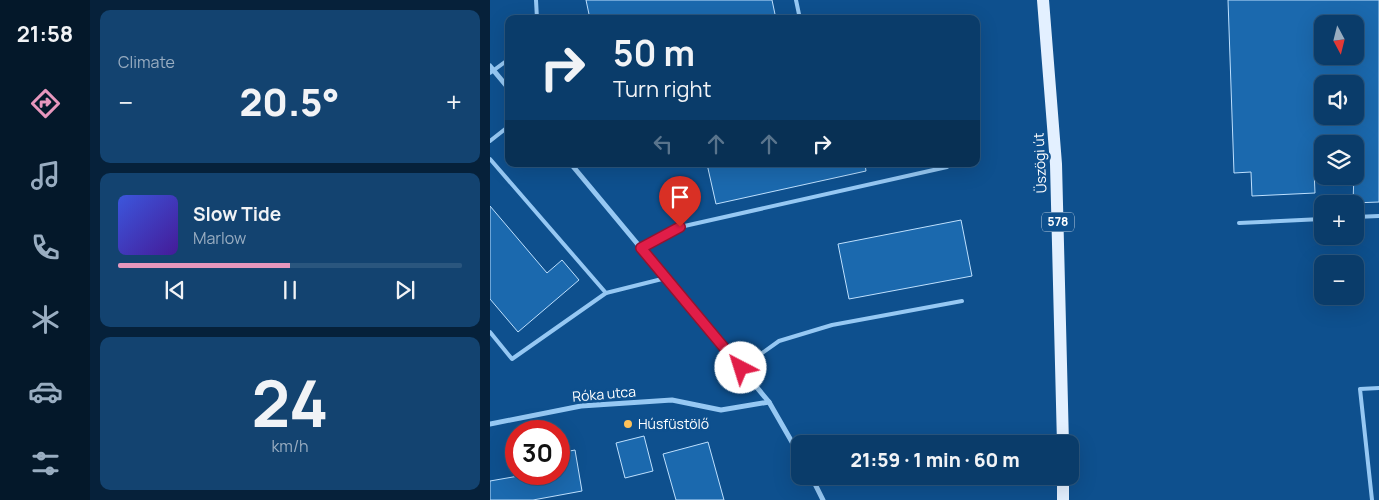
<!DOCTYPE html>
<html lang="en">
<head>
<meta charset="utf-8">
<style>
	:root { --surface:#0a3c6a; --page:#134370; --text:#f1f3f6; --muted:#99adc1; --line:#2a567e; --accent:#e797bd }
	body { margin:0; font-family:Manrope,sans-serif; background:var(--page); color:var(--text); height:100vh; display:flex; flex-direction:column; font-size:19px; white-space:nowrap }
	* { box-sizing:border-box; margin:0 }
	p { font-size:16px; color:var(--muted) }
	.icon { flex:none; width:28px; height:28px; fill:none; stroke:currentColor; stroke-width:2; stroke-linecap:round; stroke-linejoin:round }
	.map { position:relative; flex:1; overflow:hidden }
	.side { display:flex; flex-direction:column; gap:10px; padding:10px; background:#06213a; width:400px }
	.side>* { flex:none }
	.top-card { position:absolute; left:15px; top:15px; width:475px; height:152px; border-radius:10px; box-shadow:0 5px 20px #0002,0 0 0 1px var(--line); background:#0a3c6a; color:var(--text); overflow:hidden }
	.needle { width:32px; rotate:173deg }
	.controls { position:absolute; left:824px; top:15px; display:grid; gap:10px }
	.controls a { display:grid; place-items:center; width:50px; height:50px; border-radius:10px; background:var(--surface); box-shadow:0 5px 20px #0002,0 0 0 1px var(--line); font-size:25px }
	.speed { position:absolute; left:15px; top:420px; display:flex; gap:10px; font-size:25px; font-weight:700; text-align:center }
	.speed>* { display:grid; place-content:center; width:65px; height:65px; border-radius:50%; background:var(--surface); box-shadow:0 5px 20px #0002,0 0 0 1px var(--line); line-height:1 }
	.speed .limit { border:8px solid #d22; background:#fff; color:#111 }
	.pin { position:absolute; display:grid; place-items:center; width:42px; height:42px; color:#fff; margin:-51px -21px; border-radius:50% 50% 50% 0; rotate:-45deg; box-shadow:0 0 5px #0007 }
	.pin .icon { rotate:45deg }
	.me { position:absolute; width:55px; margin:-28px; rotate:320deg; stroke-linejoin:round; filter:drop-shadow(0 0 4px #0008) }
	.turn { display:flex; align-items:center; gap:18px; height:105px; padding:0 25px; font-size:22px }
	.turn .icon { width:65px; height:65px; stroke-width:2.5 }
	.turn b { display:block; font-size:35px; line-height:42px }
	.lanes { display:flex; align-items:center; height:48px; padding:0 25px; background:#0003; justify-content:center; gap:25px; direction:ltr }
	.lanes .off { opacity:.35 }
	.big { font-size:38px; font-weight:800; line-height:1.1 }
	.side .tile { flex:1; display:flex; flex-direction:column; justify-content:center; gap:8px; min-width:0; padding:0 18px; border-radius:10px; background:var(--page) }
	.side .dial { align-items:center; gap:0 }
	.dial b { font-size:65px; line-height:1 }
	.song { display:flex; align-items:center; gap:15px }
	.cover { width:60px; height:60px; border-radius:8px; background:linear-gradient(135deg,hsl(230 70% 55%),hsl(260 70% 35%)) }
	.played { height:5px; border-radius:2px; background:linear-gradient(90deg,var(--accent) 50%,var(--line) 50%) }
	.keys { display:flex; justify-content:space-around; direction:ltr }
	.heat { display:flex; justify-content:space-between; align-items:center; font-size:28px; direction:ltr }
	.trip { position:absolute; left:301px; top:435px; width:288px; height:50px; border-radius:10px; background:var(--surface); box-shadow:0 5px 20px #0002,0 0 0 1px var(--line); font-weight:800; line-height:50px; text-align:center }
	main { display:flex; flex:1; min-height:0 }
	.dock { display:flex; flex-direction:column; width:90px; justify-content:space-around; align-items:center; background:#04182a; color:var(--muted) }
	.dock .icon { width:35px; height:35px }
	.dock .active { color:var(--accent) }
	.dock b { font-size:22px; color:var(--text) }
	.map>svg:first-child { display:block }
</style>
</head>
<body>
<main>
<nav class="dock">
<b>21:58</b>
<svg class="icon active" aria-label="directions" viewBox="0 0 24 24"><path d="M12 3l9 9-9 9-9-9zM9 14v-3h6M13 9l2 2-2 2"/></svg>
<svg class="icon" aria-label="music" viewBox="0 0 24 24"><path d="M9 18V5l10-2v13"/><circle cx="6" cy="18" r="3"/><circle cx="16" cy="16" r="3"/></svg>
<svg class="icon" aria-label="phone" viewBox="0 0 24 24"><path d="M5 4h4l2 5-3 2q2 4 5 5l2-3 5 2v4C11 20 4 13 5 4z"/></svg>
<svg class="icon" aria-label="climate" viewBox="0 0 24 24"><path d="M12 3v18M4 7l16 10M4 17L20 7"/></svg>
<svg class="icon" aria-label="car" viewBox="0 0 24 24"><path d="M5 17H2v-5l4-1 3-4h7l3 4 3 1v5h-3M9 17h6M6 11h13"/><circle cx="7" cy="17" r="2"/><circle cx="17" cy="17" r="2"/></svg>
<svg class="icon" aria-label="filters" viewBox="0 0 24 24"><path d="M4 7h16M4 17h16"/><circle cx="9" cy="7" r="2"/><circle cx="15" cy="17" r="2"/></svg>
</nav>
<section class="side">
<div class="tile"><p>Climate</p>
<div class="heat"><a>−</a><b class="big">20.5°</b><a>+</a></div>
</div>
<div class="tile">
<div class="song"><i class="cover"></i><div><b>Slow Tide</b><p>Marlow</p></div></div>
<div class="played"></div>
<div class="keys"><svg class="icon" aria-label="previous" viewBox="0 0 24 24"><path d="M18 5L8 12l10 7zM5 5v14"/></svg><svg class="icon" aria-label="pause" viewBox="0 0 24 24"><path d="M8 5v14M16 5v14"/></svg><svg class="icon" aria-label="next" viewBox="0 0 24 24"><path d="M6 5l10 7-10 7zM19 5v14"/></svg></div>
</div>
<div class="tile dial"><b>24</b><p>km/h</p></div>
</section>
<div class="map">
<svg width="889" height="500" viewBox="0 0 889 500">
	<rect width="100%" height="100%" fill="#0e508e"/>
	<g fill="#1b69ae" stroke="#bee0fe" fill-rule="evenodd">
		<polygon points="96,0 282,0 286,19 100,19"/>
		<path d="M738 0H889V202L863 203 865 144H832V170H824L825 193 762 196 761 172 744 173ZM832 24H865V56H832ZM832 84H865V116H832Z"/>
		<polygon points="217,164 375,164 376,171 226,204"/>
		<polygon points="0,206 57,273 72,260 89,280 28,332 0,299"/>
		<polygon points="471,220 482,276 359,299 348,244"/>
		<polygon points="154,436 163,471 135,478 126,443"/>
		<polygon points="218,442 234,500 186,500 173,454"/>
		<polygon points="85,450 92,491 43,500 0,500 0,481 40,474 69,474 69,453"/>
	</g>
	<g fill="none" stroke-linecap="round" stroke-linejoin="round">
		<g stroke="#96c8f3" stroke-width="4">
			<polyline points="46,0 47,19"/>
			<polyline points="306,0 310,19"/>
			<polyline points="0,73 19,59"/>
			<polyline points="0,141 19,126"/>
			<polyline points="0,159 116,293 176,278"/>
			<polyline points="865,217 889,216"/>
			<polyline points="749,223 832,219"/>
			<polyline points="151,248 190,227 457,167 460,164"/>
			<polyline points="0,332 22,359 116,293"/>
			<polyline points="251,368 289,341 342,325 472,301"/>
			<polyline points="882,500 870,389 889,388"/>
		</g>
		<g stroke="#96c8f3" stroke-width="5">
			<polyline points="0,66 19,89"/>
			<polyline points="81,164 279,402 310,456"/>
			<polyline points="0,424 91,406 182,400 231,410 279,402"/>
			<polyline points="321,476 333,500"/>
		</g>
		<g stroke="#e3f0ff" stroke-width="12">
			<polyline points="553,0 566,164 573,444"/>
			<polyline points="573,500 573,476"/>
		</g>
	</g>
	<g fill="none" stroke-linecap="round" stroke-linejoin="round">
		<g stroke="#92132f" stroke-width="12">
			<polyline id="route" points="190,227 151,248 251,368"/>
		</g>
		<use href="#route" stroke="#e11d48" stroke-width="9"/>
	</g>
	<circle fill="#ffc259" stroke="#0e508e" stroke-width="2" cx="138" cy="424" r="5"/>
	<g text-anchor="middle" stroke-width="5" stroke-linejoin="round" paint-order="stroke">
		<rect fill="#0e508e" stroke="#b7cadd" stroke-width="1" x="552" y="212.5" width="32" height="19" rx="4"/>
		<g font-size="12" font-weight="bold" fill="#fff">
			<text x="568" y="226">578</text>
		</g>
		<g font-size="14" fill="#fff" stroke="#0e508e">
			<text transform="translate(550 163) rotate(-93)" y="5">Üszögi út</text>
			<text transform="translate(114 394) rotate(-5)" y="5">Róka utca</text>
		</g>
		<g font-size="14" fill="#fff" stroke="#0e508e" text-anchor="start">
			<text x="148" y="429">Húsfüstölő</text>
		</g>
	</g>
</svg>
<div class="controls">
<a><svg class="needle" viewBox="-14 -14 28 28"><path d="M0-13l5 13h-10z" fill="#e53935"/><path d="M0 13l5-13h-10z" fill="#99adc1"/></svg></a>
<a><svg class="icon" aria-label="sound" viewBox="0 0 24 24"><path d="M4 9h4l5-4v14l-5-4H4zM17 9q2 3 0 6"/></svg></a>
<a><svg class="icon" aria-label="layers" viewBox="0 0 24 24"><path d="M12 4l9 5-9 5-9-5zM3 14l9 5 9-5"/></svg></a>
<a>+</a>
<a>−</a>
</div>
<div class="speed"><div class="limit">30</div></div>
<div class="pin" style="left:190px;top:227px;background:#d93025"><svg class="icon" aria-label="arrive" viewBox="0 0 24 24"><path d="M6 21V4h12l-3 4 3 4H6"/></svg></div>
<svg class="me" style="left:251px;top:368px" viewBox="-20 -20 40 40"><circle r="19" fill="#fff"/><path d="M0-13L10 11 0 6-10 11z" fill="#e11d48"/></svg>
<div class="trip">21:59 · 1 min · 60 m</div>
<div class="top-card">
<div class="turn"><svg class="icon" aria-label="right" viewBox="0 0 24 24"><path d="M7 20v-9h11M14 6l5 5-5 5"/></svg><div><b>50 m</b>Turn right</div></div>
<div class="lanes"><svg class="icon off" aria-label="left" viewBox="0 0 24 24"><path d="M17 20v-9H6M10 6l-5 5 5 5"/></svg><svg class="icon off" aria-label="ahead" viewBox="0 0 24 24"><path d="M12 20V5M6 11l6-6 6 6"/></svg><svg class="icon off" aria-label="ahead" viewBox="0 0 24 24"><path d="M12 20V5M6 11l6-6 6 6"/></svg><svg class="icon" aria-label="right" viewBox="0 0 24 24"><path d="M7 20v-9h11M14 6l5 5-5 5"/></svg></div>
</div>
</div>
</main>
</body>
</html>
